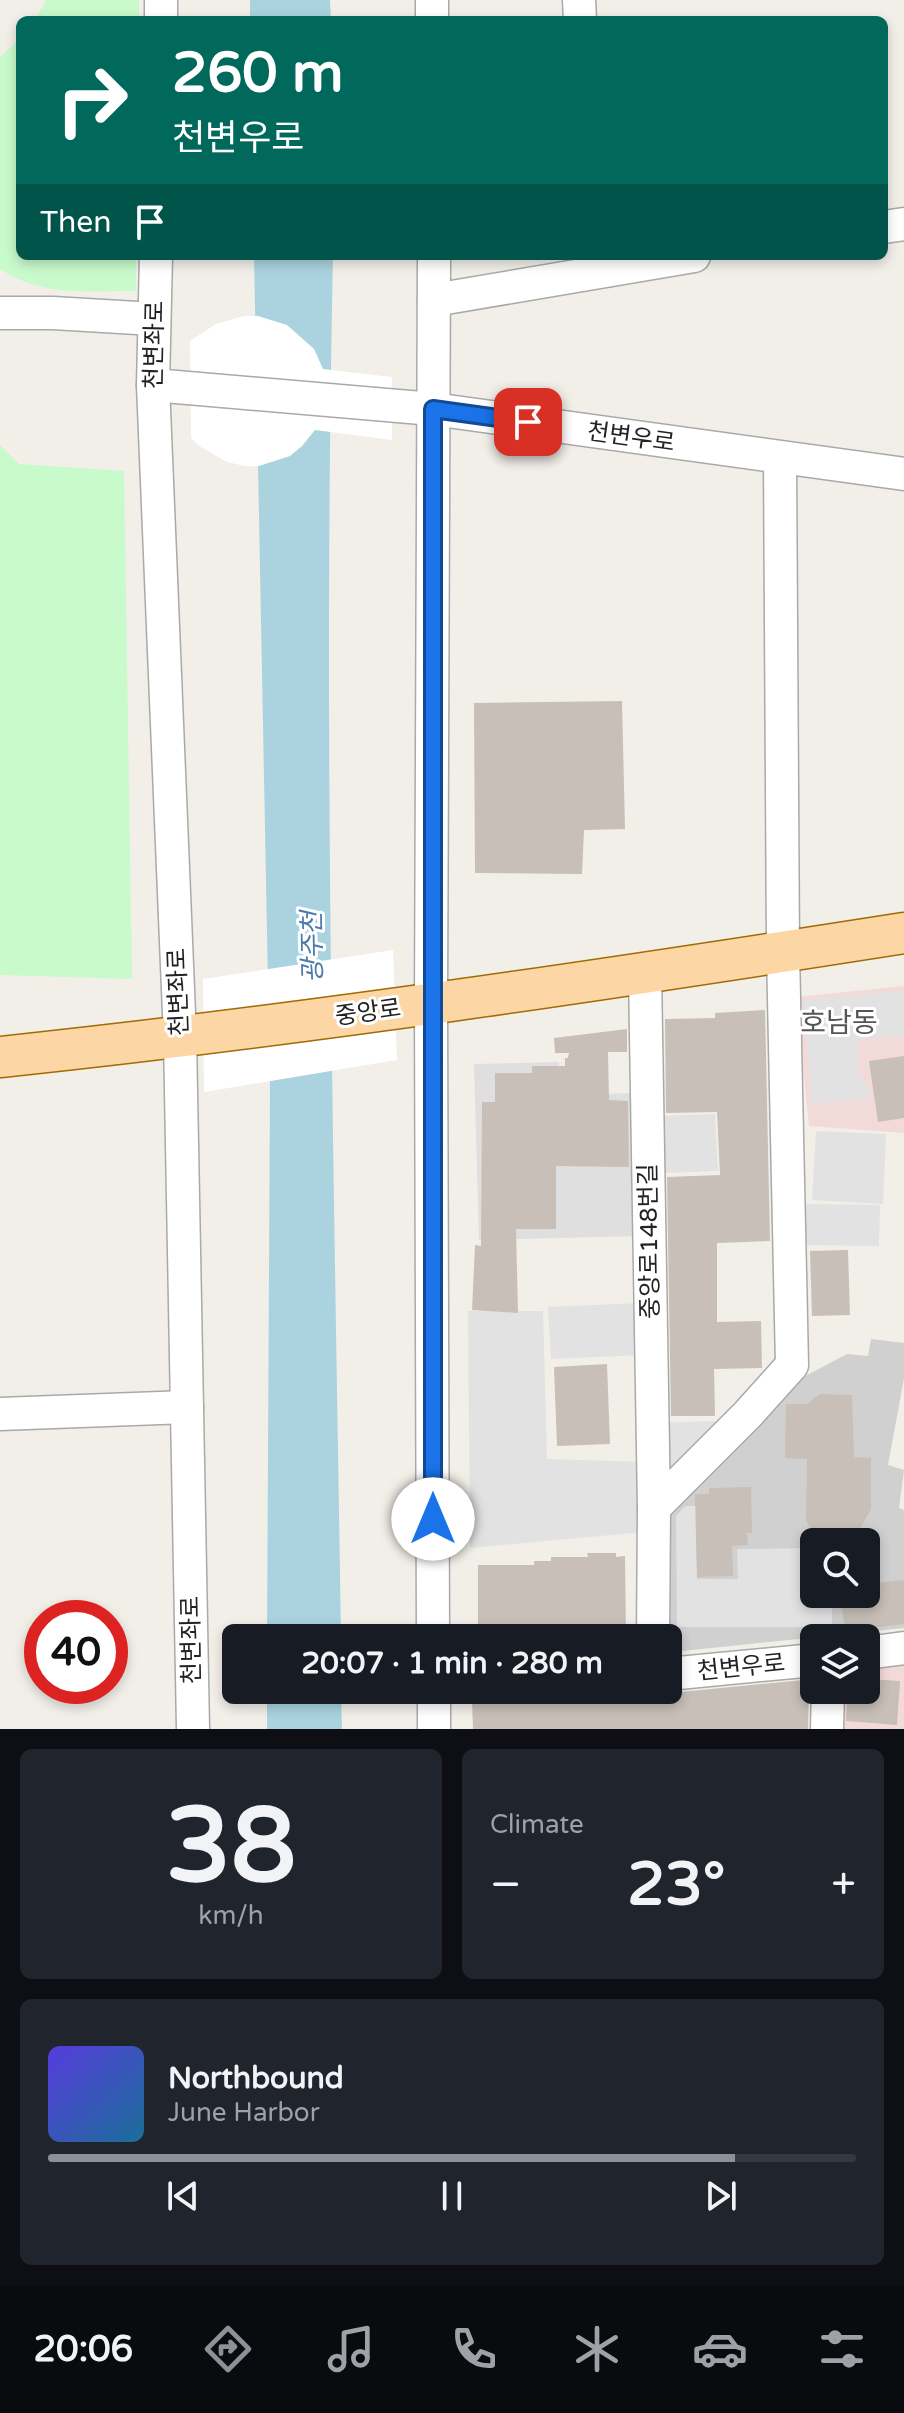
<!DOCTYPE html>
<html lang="en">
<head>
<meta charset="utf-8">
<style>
	:root { --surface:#171b24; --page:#20242c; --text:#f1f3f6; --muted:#9ea1a6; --line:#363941; --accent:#8c9099 }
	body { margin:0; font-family:"Varela Round","Noto Sans KR",sans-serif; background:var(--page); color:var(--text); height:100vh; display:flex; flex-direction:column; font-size:30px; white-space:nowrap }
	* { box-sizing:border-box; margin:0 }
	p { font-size:26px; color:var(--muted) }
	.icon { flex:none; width:44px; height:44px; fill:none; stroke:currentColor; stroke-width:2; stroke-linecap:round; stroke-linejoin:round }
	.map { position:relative; height:1729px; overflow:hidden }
	.details { display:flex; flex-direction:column; gap:20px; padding:20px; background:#0d0f14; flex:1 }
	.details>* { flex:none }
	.hud { position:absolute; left:16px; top:16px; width:872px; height:244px; border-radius:12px; box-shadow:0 4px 12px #0003; background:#00695c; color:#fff; overflow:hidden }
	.controls { position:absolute; left:800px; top:1528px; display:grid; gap:16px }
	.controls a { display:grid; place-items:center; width:80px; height:80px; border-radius:12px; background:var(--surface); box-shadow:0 4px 12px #0003; font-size:40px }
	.speed { position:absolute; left:24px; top:1600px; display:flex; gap:16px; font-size:40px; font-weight:700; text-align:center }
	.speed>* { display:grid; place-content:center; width:104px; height:104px; border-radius:50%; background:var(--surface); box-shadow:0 4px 12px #0003; line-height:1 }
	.speed .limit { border:12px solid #d22; background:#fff; color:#111 }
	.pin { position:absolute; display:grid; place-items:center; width:68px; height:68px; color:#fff; margin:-34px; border-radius:16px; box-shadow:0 4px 12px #0006 }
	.me { position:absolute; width:88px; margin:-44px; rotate:0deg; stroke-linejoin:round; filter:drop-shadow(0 0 6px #0008) }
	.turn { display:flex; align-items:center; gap:28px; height:168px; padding:0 24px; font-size:36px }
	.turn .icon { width:104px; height:104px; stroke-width:2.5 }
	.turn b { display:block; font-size:56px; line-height:68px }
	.then { display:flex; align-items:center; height:76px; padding:0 24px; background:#0003; gap:16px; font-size:30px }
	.big { font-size:60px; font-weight:700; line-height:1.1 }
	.details .tile { flex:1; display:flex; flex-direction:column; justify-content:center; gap:12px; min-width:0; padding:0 28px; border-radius:12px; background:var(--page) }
	.details .dial { align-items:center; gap:0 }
	.dial b { font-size:104px; line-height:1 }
	.song { display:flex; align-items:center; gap:24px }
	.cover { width:96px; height:96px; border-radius:12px; background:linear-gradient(135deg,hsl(250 70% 55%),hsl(200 70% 35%)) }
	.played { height:8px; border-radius:4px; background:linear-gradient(90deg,var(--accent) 85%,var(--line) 85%) }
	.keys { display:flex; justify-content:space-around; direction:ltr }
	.heat { display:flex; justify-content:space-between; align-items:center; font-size:44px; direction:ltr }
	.details .tiles { flex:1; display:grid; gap:20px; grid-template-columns:1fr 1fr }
	.tile:last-child { grid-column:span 2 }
	.trip { position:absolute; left:222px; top:1624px; width:460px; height:80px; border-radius:12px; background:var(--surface); box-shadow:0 4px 12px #0003; font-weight:700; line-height:80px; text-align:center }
	.dock { display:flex; height:128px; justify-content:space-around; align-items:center; background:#090b0e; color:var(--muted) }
	.dock .icon { width:56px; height:56px }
	.dock .current { color:var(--accent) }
	.dock b { font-size:36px; color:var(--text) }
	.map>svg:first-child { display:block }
</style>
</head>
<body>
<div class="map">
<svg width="904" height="1729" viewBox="0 0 904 1729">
	<rect width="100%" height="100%" fill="#f2efe9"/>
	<polygon fill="#e0dfdf" points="559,1062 561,1095 637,1093 641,1236 479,1240 474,1064"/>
	<g fill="#f2dad9">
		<polygon points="904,986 904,1133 809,1126 796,997"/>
		<polygon points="904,1636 904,1729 831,1729 831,1690 866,1690 866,1640"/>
	</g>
	<path fill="#d0d0d0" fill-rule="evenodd" d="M871 1339 904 1343V1378L888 1465 904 1470 899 1508 904 1510V1628L673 1652 668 1647 665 1509 798 1380 847 1354 868 1356ZM814 1542H866V1594H814Z"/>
	<g fill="#c8facc">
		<polygon points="46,0 139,0 139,20 35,20"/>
		<path d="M20 39V256H136V291C87 291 42 297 0 269V57Z"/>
		<polygon points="0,445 19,464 124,471 132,979 0,975"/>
	</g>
	<g fill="#e2e2e2">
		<polygon points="904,991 904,1036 857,1040 859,1073 868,1087 870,1099 812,1104 803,1000"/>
		<polygon points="715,1114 718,1171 662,1173 659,1116"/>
		<polygon points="816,1131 886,1134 883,1204 812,1200"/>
		<polygon points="802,1204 880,1205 879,1246 802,1245"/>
		<polygon points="641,1303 644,1355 551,1359 548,1307"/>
		<polygon points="468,1311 543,1311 547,1459 647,1462 644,1532 470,1548"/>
		<polygon points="715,1421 721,1432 668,1487 656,1423"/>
		<polygon points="685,1506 696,1506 697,1579 738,1579 737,1549 814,1548 814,1594 832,1594 832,1627 677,1627 676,1516"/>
	</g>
	<g fill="#aad3df">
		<polygon points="250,0 330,0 331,20 250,20"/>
		<path d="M254 256H333C323 717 334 1177 341 1638H267L270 1089Z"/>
		<polygon points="267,1690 341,1690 342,1729 267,1729"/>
	</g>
	<g fill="#fff">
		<polygon points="244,316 258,316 287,325 314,349 323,369 392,377 392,440 315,430 302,446 290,456 259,466 245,466 227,462 199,446 191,438 190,341 216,324"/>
		<polygon points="393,950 397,1060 204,1092 203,979"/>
	</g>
	<g fill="#c7bfb8">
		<polygon points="622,701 625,829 584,830 582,874 475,873 474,703"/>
		<polygon points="765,1010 770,1241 717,1243 717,1322 761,1321 762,1368 714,1369 715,1416 671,1416 667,1177 720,1175 717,1112 666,1113 665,1019 715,1018 715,1013"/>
		<polygon points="627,1029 627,1052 608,1052 609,1100 628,1101 629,1167 556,1166 556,1229 516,1229 518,1313 472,1310 475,1245 481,1246 482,1102 495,1102 495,1073 532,1073 532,1066 565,1066 565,1058 568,1058 569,1053 555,1053 554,1038"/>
		<polygon points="904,1056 904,1118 878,1122 869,1061"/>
		<polygon points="848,1250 850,1315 812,1316 810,1251"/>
		<polygon points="607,1364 610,1444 557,1446 554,1367"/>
		<polygon points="820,1394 852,1395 854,1457 871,1458 871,1509 857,1534 816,1535 806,1521 807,1459 785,1458 786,1404 807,1404"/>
		<polygon points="751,1487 752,1533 747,1533 748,1545 732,1546 733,1576 697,1577 695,1494 709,1494 709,1488"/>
		<polygon points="587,1553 616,1553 616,1557 625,1556 626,1638 478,1638 478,1565 534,1565 534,1561 551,1561 551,1557 588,1557"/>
		<polygon points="904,1580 904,1624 845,1631 840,1594 866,1594 866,1584"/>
		<polygon points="813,1679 809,1690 808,1729 473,1729 472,1702 535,1701 535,1696 596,1692 596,1690 658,1690 670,1693"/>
		<polygon points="870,1679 900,1681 897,1725 846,1721 847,1698 857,1690 866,1690 866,1682"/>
	</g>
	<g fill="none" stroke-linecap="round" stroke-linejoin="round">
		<g stroke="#a9a9a9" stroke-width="35">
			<g id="minor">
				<polyline points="432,0 432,20"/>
				<polyline points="579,0 580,20"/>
				<polyline points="161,20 161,0"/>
				<polyline points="884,227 904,224"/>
				<polyline points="156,256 153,385 180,1038 193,1729"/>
				<polyline points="434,300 694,256"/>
				<polyline points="0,313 53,313 154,319"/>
				<polyline points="153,385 433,409 904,474"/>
				<polyline points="645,974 654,1508 653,1638"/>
				<polyline points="0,1414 187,1407"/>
				<polyline points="654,1508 748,1414 792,1365 783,952 780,458"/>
				<polyline points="433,1638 431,1004 434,256"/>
				<polyline points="866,1653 904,1648"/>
				<polyline points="668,1674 814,1660"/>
				<polyline points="434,1690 434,1729"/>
				<polyline points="827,1729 828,1690"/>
			</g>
		</g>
		<g stroke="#a06b00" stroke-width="43">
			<path id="major" d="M0 1057C303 1025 603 980 904 933"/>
		</g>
		<use href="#minor" stroke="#fff" stroke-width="32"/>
		<use href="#major" stroke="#fcd6a4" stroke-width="40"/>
	</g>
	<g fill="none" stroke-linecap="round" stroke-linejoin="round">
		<g stroke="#114b97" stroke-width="20">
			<polyline id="route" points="433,1519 433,409 528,422"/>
		</g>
		<use href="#route" stroke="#1a73e8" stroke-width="14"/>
	</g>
	<g text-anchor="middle" stroke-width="6" stroke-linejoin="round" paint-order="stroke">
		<g font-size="24" fill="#222" stroke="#fff">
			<text transform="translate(154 345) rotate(-89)" y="8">천변좌로</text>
			<text transform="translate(631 437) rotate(8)" y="8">천변우로</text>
			<text transform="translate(178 992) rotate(-92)" y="8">천변좌로</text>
			<text transform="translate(368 1012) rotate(-8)" y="8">중앙로</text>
			<text transform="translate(649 1241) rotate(-91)" y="8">중앙로148번길</text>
			<text transform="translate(191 1640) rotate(-91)" y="8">천변좌로</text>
			<text transform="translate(741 1667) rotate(-6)" y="8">천변우로</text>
		</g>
		<g font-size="26" font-style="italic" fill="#4a7aab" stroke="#fff">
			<text transform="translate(312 947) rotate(-91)" y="9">광주천</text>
		</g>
		<g font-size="28" fill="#555" stroke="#fff">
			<text x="839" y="1032">호남동</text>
		</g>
	</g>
</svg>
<div class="controls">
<a><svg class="icon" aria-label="search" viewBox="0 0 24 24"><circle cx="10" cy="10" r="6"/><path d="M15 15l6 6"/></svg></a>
<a><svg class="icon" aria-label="layers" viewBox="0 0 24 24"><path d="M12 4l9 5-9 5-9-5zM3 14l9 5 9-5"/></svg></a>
</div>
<div class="speed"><div class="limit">40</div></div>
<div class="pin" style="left:528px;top:422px;background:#d93025"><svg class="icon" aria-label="arrive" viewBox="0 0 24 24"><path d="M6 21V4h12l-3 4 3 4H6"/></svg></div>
<svg class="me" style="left:433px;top:1519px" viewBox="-20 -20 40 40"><circle r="19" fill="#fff"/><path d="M0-13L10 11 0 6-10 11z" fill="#1a73e8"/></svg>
<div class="trip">20:07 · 1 min · 280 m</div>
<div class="hud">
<div class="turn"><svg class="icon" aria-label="right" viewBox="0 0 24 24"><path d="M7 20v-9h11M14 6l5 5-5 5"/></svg><div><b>260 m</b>천변우로</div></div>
<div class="then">Then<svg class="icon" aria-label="arrive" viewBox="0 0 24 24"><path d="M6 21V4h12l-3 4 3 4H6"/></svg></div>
</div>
</div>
<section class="details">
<div class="tiles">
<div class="tile dial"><b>38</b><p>km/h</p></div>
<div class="tile"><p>Climate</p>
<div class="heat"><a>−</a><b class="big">23°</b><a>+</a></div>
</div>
<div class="tile">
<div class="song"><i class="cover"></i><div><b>Northbound</b><p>June Harbor</p></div></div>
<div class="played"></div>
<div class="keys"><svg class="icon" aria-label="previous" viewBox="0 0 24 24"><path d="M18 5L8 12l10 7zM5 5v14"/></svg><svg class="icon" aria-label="pause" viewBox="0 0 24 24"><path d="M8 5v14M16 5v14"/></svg><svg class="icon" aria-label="next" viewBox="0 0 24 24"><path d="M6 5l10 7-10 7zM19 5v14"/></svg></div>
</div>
</div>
</section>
<nav class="dock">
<b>20:06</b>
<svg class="icon current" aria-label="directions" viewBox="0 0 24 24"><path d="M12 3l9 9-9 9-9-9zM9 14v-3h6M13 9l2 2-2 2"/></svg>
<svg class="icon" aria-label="music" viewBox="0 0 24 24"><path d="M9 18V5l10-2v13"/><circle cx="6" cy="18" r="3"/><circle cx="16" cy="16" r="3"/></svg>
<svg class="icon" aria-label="phone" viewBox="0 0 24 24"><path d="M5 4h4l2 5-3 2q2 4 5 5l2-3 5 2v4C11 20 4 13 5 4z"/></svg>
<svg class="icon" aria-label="climate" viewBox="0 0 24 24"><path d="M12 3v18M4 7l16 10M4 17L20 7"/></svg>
<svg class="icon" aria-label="car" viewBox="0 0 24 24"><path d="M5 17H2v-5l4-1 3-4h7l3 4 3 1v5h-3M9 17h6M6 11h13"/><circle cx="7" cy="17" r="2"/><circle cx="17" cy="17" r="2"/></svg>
<svg class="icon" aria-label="filters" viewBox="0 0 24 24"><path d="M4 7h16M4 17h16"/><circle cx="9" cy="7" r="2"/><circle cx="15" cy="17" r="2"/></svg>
</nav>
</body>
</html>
